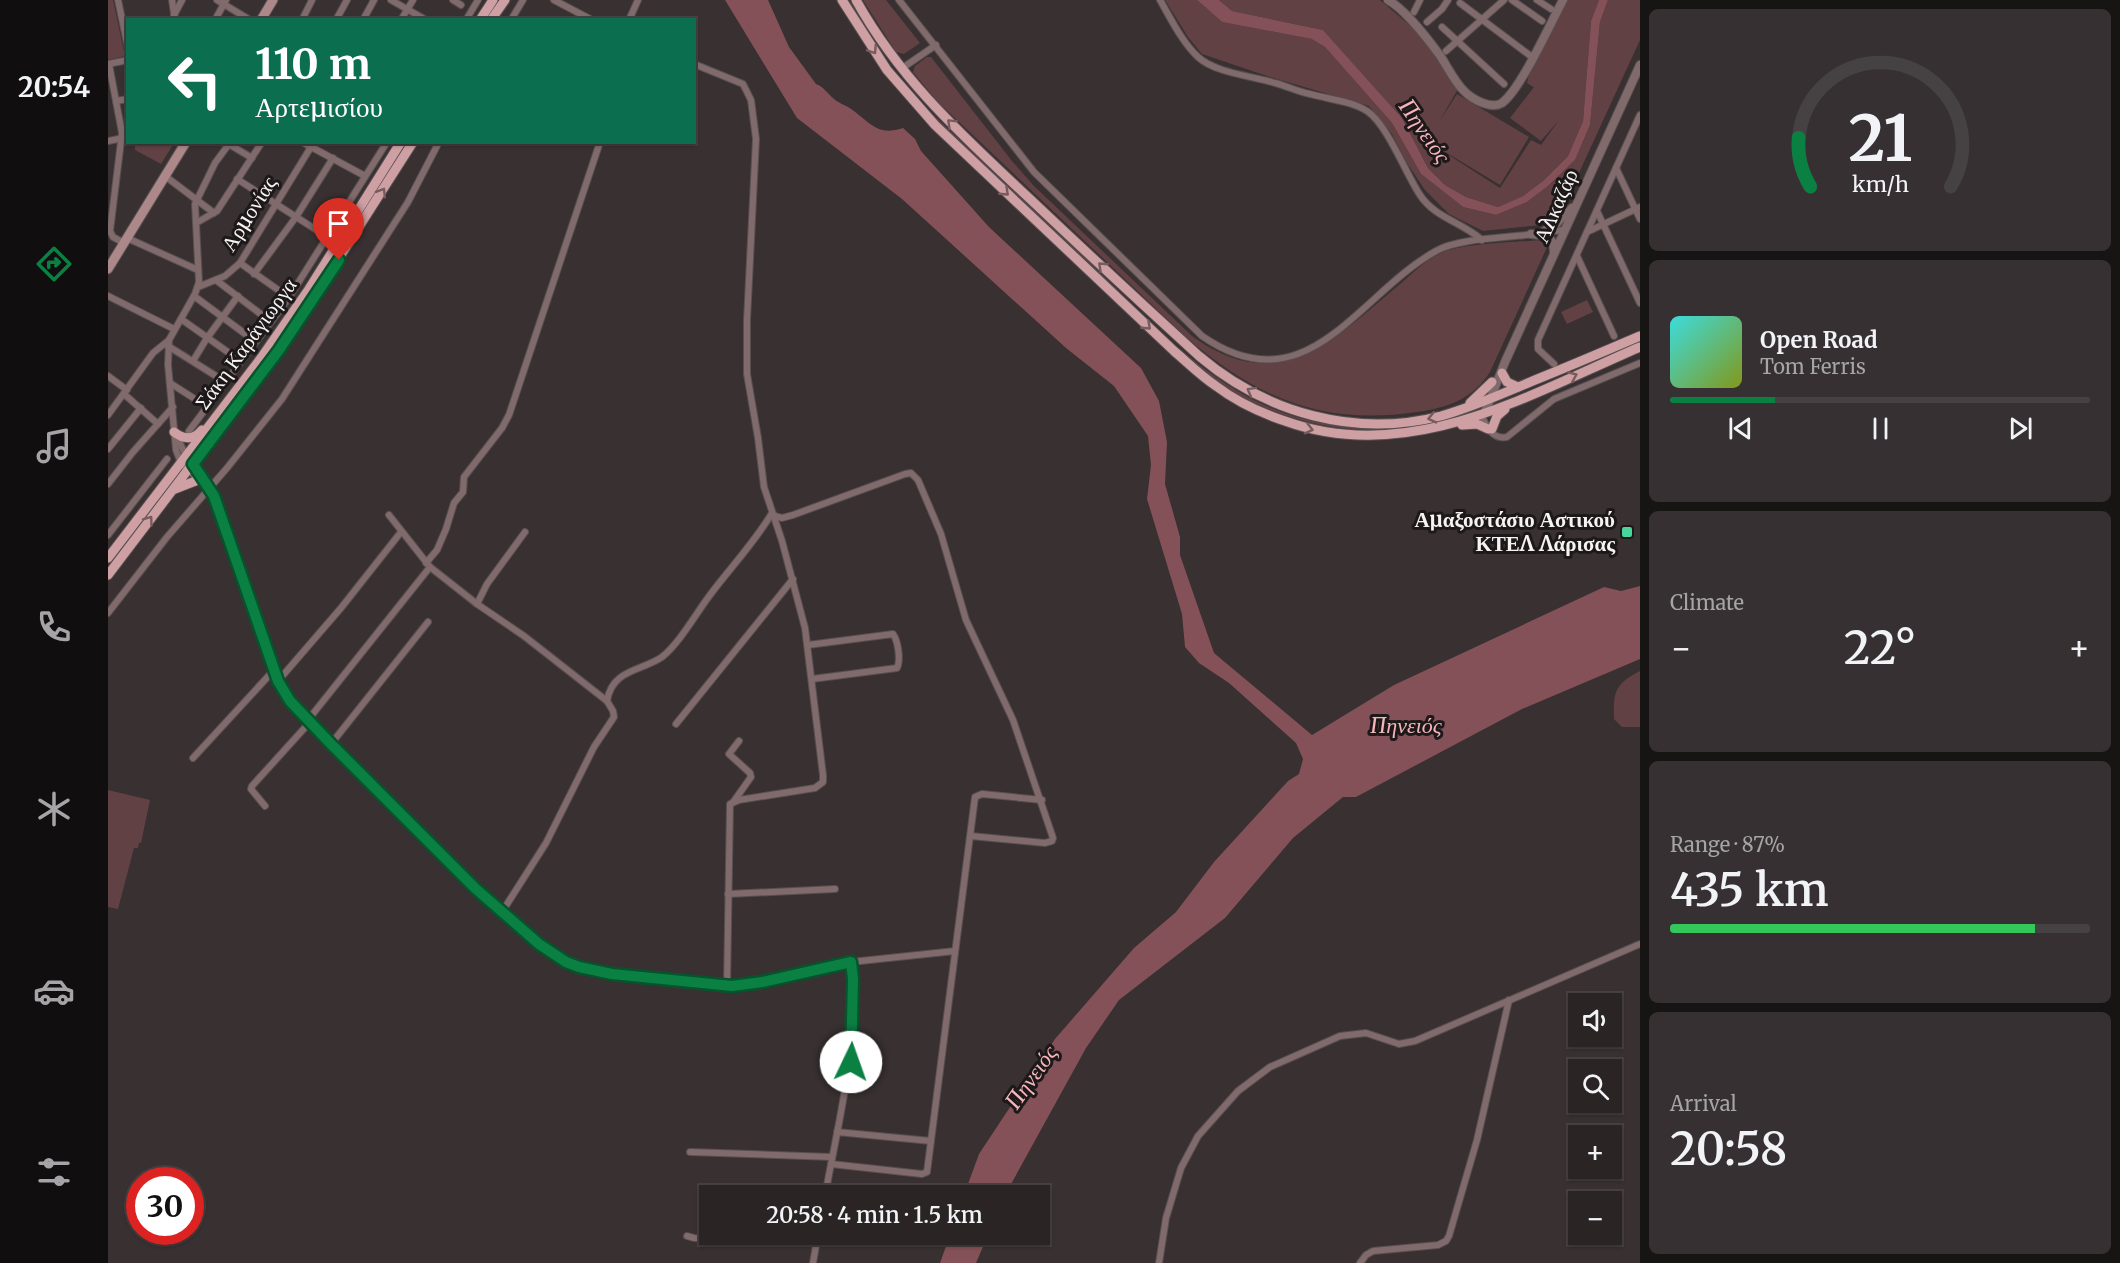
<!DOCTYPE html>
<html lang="en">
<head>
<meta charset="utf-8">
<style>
	:root { --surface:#2a2425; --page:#363032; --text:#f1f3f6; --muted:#a5a4a7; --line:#464142; --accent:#0b8043 }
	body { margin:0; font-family:Merriweather,serif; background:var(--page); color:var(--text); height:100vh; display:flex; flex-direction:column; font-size:22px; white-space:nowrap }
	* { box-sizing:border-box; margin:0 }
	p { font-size:20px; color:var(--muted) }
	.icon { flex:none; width:33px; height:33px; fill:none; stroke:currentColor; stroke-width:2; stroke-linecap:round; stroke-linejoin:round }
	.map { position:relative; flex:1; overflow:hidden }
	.sheet { display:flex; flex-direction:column; gap:9px; padding:9px; background:#171414; width:480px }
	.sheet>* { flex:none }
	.hud { position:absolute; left:18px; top:18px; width:570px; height:126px; border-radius:0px; box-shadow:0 2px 4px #0004,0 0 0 2px var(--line); background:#0b6e4f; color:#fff; overflow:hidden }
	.buttons { position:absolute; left:1460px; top:993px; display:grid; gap:12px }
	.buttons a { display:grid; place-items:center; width:54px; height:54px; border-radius:0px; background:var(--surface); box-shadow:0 2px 4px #0004,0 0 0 2px var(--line); font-size:30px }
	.speed { position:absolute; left:18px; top:1167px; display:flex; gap:12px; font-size:30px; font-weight:700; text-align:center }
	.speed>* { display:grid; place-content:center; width:78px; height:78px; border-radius:50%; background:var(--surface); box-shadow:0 2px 4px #0004,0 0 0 2px var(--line); line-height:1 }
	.speed .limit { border:9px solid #d22; background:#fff; color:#111 }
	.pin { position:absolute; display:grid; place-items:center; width:51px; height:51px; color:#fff; margin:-62px -26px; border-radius:50% 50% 50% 0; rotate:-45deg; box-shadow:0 0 6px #0007 }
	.pin .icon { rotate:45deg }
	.me { position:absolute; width:66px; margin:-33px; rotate:3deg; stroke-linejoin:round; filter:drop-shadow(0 0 4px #0008) }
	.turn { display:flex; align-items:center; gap:21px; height:126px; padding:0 30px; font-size:27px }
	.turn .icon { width:78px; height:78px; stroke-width:2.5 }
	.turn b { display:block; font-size:42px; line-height:51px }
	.big { font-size:45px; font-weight:600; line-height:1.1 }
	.sheet .tile { flex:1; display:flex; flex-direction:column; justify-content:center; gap:9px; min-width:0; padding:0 21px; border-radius:9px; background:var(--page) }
	.sheet .dial { align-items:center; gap:0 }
	.dial svg { height:156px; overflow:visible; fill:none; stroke:var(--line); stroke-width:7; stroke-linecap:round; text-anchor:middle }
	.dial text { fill:var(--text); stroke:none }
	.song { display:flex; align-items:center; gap:18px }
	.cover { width:72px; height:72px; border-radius:9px; background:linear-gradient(135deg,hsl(180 70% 55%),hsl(70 70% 35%)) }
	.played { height:6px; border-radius:3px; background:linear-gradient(90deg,var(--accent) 25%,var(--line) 25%) }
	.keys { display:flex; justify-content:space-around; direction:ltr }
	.heat { display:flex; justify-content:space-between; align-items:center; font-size:33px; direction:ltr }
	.charge { height:9px; border-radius:4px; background:linear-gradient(90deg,#34c759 87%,var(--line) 0) }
	.trip { position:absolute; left:591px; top:1185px; width:351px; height:60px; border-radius:0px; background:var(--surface); box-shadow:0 2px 4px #0004,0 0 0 2px var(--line); font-weight:600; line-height:60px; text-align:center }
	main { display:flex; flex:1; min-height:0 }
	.dock { display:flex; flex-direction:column; width:108px; justify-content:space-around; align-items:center; background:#110e0f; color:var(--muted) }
	.dock .icon { width:42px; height:42px }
	.dock .on { color:var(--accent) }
	.dock b { font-size:27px; color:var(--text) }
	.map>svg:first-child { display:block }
</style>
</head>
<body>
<main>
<nav class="dock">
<b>20:54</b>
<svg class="icon on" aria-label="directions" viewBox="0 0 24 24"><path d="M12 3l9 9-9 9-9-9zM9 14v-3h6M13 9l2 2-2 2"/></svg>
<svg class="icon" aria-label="music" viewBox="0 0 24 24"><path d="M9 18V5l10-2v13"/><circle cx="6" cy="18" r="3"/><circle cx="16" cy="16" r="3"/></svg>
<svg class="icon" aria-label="phone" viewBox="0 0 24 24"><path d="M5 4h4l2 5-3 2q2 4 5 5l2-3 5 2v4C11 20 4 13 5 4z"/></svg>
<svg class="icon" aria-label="climate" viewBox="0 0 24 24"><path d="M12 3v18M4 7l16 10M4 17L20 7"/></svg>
<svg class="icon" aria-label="car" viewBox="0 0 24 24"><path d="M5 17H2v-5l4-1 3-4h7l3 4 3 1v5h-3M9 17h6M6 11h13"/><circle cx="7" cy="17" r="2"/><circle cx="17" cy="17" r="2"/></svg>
<svg class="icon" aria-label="filters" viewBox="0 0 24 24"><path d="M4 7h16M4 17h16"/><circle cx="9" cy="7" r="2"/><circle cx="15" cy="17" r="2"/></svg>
</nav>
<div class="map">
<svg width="1532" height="1263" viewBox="0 0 1532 1263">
	<rect width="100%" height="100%" fill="#383031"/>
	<g fill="#614144">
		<polygon points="0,0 5,0 17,56 0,60"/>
		<path d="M738 0H741C755 23 768 47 785 69 810 102 840 129 870 157 906 192 943 226 979 260 1033 312 1086 372 1154 404 1204 427 1255 431 1309 424L1310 427C1242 437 1175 423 1117 387 1103 378 1090 367 1077 356L853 146 793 84Z"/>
		<polygon points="755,0 778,0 812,43 796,54 788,52"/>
		<polygon points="1057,0 1089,0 1114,22 1205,39 1217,47 1284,123 1313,174 1355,207 1388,215 1419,202 1440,186 1467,160 1482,125 1492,22 1500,0 1532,0 1532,40 1454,210 1444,219 1432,225 1375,231 1341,214 1317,190 1297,160 1284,134 1261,106 1162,77 1094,54 1080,37"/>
		<polygon points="1111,0 1272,0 1311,33 1350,89 1331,122 1349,94 1421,137 1392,185 1319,141 1392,188 1423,140 1433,145 1451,120 1433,141 1402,118 1426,87 1439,96 1419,83 1422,69 1458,0 1491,0 1483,21 1475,121 1460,156 1436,180 1415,196 1390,207 1358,197 1337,185 1320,168 1294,118 1215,30 1124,11"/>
		<path d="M819 57H823L904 161 926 186 1084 336C1171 399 1225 340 1291 285 1304 274 1316 261 1331 254 1353 243 1409 242 1435 240L1440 245 1382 372C1365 399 1339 408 1309 412 1214 426 1149 398 1078 337L829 101 805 72 807 66Z"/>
		<polygon points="27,143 27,142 66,143 53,164 27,150"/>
		<polygon points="1479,300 1485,312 1459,324 1453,312"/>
		<path d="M1532 671V727H1514L1506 719C1505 691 1507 684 1532 671Z"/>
		<polygon points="0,790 42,800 33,843 31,843 30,848 26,848 10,909 0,907"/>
	</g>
	<g fill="#835157">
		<path d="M617 0H660L681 47 708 84C716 87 719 93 726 99 732 104 740 106 746 111 764 125 771 136 795 128L807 139 813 151 881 227 1033 368 1051 401 1059 442 1057 484 1072 537V555L1106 653 1204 735 1286 685 1496 587 1513 591 1532 586V659L1414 709 1248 797H1235L1185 838 1117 918 1011 1000 978 1048 897 1195H856L871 1154 947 1039 1026 948 1068 912 1106 862 1180 781 1191 774 1195 759 1188 743 1121 683 1091 663 1077 647 1074 614 1039 499 1043 465 1040 436 1006 386 958 348 794 199 689 118Z"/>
		<polygon points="1089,0 1111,0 1124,11 1215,30 1294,118 1320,168 1337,185 1358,197 1390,207 1415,196 1436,180 1460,156 1475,121 1483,21 1491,0 1500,0 1492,22 1482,125 1467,160 1440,186 1419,202 1388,215 1355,207 1313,174 1284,123 1217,47 1204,39 1114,22"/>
		<polygon points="842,1235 880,1235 868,1263 832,1263"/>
	</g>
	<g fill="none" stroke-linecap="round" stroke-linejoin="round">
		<g stroke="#574f50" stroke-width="8">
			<g id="minor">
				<polyline points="10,0 20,48"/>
				<polyline points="64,0 67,20"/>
				<polyline points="109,0 142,20"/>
				<polyline points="283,0 318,20"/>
				<polyline points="345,0 353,5"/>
				<polyline points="446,0 484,20"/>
				<path d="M791 0 926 172 1094 336C1199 409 1250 294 1328 251 1350 238 1400 238 1426 234"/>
				<path d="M1052 0C1063 19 1074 42 1090 57 1107 73 1145 76 1167 83 1179 86 1190 92 1202 94 1220 99 1243 101 1259 111 1279 124 1298 174 1312 195 1327 218 1354 222 1374 240"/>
				<polyline points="1404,0 1434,21"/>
				<polyline points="1429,0 1443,9"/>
				<polyline points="1352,3 1424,57"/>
				<polyline points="1306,12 1312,0"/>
				<polyline points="66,15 74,0"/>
				<polyline points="107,20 118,0"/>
				<polyline points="194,20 204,0"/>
				<polyline points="228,20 239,0"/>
				<polyline points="255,20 266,0"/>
				<polyline points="293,20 305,0"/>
				<polyline points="358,20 370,0"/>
				<polyline points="403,20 415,0"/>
				<polyline points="521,20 530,0"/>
				<polyline points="1319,22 1334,9 1340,0"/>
				<polyline points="1334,27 1396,84"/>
				<polyline points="1338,51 1396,0"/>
				<polyline points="0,64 20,60"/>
				<polyline points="1,64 14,133 2,231 5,237 16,243"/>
				<polyline points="586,64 635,84 643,100 648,139 639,320 639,374 650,438 656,487 674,541 697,628 715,775 715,782 707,788 631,800 622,804 619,986"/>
				<polyline points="793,69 828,45"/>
				<polyline points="8,101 20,99"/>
				<polyline points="0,141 20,137"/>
				<polyline points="194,142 257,176"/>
				<polyline points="119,143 144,158"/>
				<polyline points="1508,168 1532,219"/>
				<polyline points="57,176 106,213"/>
				<polyline points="129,179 221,238"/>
				<polyline points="1489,211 1532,303"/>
				<polyline points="88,223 109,211 154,142"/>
				<polyline points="1437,232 1457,230"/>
				<polyline points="1479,232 1532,207"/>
				<polyline points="19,238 90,270"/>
				<polyline points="1469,256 1506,336"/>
				<polyline points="132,263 173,292"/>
				<polyline points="146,274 188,217 225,158"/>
				<polyline points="108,280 154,315"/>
				<polyline points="90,287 117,276 132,263 206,142"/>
				<polyline points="0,296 66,329"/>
				<polyline points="86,296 140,336"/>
				<polyline points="73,319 124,355"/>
				<polyline points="61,340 60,365 68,450 73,463 91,480"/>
				<polyline points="60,346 108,376"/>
				<polyline points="85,361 99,338 130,296"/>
				<polyline points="1446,364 1430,349 1430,340 1532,115"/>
				<polyline points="0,376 19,390"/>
				<polyline points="62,383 90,401"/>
				<polyline points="16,394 50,424"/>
				<path d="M1373 414C1378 426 1384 440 1399 437L1446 399 1532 363"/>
				<polyline points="0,415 45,353 61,340 87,294 91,282 87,204 107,163 121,144"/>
				<polyline points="81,431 180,299 279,142"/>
				<polyline points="68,435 78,456 96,478 106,496 170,681 182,701 223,744 368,889 431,944 465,965 483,970 524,977 635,986 743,962 847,951"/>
				<polyline points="0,449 33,408"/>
				<polyline points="0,484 25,452 65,407"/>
				<polyline points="281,515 322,567 369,604 416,636 499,701 505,711 506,717 486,747 438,843 394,912"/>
				<polyline points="667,516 674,518 685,515 797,474 803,473 810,480 833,534 858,620 905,720 945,838 944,841 937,843 863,836"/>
				<polyline points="0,535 59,459"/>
				<polyline points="318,563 329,550 338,529 346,503 355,492 356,477 394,428 401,415 492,142"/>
				<polyline points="369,604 379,584 417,532"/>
				<polyline points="0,613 59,537 119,468 174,399 300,202 331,142"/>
				<path d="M700 645 785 634C790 641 793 660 789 668L704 679"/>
				<polyline points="170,681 233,608 293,532"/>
				<path d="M499 701C504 669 534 671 554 657 571 644 589 612 602 595 622 568 647 542 664 513"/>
				<polyline points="200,720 322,567"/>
				<polyline points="568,724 685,579"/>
				<polyline points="223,744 320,622"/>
				<polyline points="85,758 166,670"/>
				<polyline points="626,801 643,777 642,773 621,754 631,741"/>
				<polyline points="157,806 143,789 144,786 202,722"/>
				<polyline points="620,894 727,889"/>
				<polyline points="729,1132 823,1141"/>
				<polyline points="582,1152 724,1157"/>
				<polyline points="723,1164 814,1174 819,1172 867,797 874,794 934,800"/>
				<path d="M717 1196C731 1118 752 1041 743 962"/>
				<polyline points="579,1236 586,1238 709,1242"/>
				<polyline points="705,1263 710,1234"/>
				<polyline points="1051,1263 1058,1218 1073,1168 1090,1136 1130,1091 1162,1067 1232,1036 1258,1033 1291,1044 1307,1041 1532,944"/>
				<polyline points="1252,1263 1258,1255 1265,1251 1330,1245 1338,1241 1341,1236 1369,1140 1401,1000"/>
			</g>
		</g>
		<g stroke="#574f50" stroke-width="10">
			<g id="tertiary">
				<path d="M1280 0C1299 11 1320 39 1333 57 1340 68 1347 82 1356 91 1364 99 1383 110 1394 103 1413 89 1442 24 1455 0"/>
				<polyline points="1433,233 1448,224 1464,208"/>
				<polyline points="1423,234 1440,236 1445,243 1446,251"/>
				<polyline points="1377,412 1397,362 1532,65"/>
			</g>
		</g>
		<g stroke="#574f50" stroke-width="11">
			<g id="secondary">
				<polyline points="153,20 165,0"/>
				<polyline points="0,269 78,142"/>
			</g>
		</g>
		<g stroke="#574f50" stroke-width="11">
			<g id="primary">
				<path d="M734 0 779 70 827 125 1066 351C1080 363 1093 376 1108 386 1129 402 1153 413 1177 421 1302 466 1420 395 1532 347"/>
				<path d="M748 0C793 81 855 136 921 198 977 251 1034 304 1091 356 1158 413 1247 438 1333 416 1365 407 1396 393 1427 380 1462 366 1497 351 1532 336"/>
				<polyline points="372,20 385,0"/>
				<polyline points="383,20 397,0"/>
				<polyline points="1394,373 1399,382 1410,387"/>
				<polyline points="1362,403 1384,382"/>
				<polyline points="1354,425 1369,424 1380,429"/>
				<polyline points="1384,429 1389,416 1397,409"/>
				<path d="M66 432C76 440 86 440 94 430"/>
				<polyline points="67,489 90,480"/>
				<polyline points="0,558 153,358 201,289 293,142"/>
				<polyline points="0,575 180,338 305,142"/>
			</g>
		</g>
		<use href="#minor" stroke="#816a6b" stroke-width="6"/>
		<use href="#tertiary" stroke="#816a6b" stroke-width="8"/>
		<use href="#secondary" stroke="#ad888b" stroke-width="9"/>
		<use href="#primary" stroke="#ce9fa3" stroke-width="9"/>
	</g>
	<defs><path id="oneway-chevron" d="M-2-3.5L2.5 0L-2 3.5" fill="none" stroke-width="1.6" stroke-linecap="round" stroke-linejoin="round" transform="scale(1.5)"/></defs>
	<g stroke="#765c5e">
		<use href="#oneway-chevron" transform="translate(765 50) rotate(57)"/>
		<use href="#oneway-chevron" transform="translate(843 123) rotate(-136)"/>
		<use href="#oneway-chevron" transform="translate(274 192) rotate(-58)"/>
		<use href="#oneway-chevron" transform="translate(897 192) rotate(43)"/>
		<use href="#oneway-chevron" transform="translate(994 266) rotate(-137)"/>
		<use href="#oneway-chevron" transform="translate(1039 326) rotate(43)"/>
		<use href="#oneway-chevron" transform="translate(1465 376) rotate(-23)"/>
		<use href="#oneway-chevron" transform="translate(1143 391) rotate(-151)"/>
		<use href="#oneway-chevron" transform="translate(1324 418) rotate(167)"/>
		<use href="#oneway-chevron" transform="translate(1201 429) rotate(14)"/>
		<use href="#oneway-chevron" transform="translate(41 520) rotate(-54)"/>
	</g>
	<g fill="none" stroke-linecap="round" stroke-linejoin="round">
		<g stroke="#07532c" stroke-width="15">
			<polyline id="route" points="231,260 171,350 85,464 106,496 170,681 182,701 223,744 368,889 431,944 458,962 471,967 504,974 624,986 654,982 743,962 745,979 743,1062"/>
		</g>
		<use href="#route" stroke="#0b8043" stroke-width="10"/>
	</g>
	<rect fill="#49d49d" stroke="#1d191a" stroke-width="2" x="1513" y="526" width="12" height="12" rx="3"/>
	<g text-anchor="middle" stroke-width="6" stroke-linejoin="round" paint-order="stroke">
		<g font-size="21" fill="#f8f3f3" stroke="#1d191a">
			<text transform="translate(1448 206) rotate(-66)" y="7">Αλκαζάρ</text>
			<text transform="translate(141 214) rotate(-58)" y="7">Αρμονίας</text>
			<text transform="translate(138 344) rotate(-54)" y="7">Σάκη Καράγιωργα</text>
		</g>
		<g font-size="21" font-weight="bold" fill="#f8f3f3" stroke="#1d191a" text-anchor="end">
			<text x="1507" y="527">Αμαξοστάσιο Αστικού<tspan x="1507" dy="24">ΚΤΕΛ Λάρισας</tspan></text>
		</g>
		<g font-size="22" font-style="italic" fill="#f7b5bb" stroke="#1d191a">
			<text transform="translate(1317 131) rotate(55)" y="8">Πηνειός</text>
			<text x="1298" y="733">Πηνειός</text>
			<text transform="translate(923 1077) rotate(-55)" y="8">Πηνειός</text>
		</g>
	</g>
</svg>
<div class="buttons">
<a><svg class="icon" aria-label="sound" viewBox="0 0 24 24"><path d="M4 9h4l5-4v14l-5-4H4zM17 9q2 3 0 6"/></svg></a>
<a><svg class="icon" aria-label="search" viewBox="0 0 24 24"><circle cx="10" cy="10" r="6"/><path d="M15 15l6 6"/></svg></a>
<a>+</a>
<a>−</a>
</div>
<div class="speed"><div class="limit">30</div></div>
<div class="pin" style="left:231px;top:260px;background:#d93025"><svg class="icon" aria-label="arrive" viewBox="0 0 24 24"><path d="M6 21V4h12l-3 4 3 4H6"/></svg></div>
<svg class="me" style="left:743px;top:1062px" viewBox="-20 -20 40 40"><circle r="19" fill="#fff"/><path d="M0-13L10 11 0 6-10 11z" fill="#0b8043"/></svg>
<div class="trip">20:58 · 4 min · 1.5 km</div>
<div class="hud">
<div class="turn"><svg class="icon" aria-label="left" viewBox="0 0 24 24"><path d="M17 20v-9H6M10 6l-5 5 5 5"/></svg><div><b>110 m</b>Αρτεμισίου</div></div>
</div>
</div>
<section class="sheet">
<div class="tile dial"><svg viewBox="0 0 100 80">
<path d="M14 69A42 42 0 1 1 86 69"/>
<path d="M14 69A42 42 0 0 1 8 44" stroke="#0b8043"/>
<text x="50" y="56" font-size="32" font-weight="700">21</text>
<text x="50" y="72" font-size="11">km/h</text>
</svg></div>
<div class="tile">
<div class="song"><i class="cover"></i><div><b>Open Road</b><p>Tom Ferris</p></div></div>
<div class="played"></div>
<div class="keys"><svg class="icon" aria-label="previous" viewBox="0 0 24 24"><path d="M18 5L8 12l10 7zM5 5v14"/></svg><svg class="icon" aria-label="pause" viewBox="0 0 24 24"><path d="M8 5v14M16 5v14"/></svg><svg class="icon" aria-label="next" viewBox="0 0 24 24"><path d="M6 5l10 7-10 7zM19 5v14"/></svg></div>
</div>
<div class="tile"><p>Climate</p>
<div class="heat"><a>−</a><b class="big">22°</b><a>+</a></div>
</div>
<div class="tile"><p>Range · 87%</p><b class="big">435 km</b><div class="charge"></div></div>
<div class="tile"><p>Arrival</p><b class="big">20:58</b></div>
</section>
</main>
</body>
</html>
